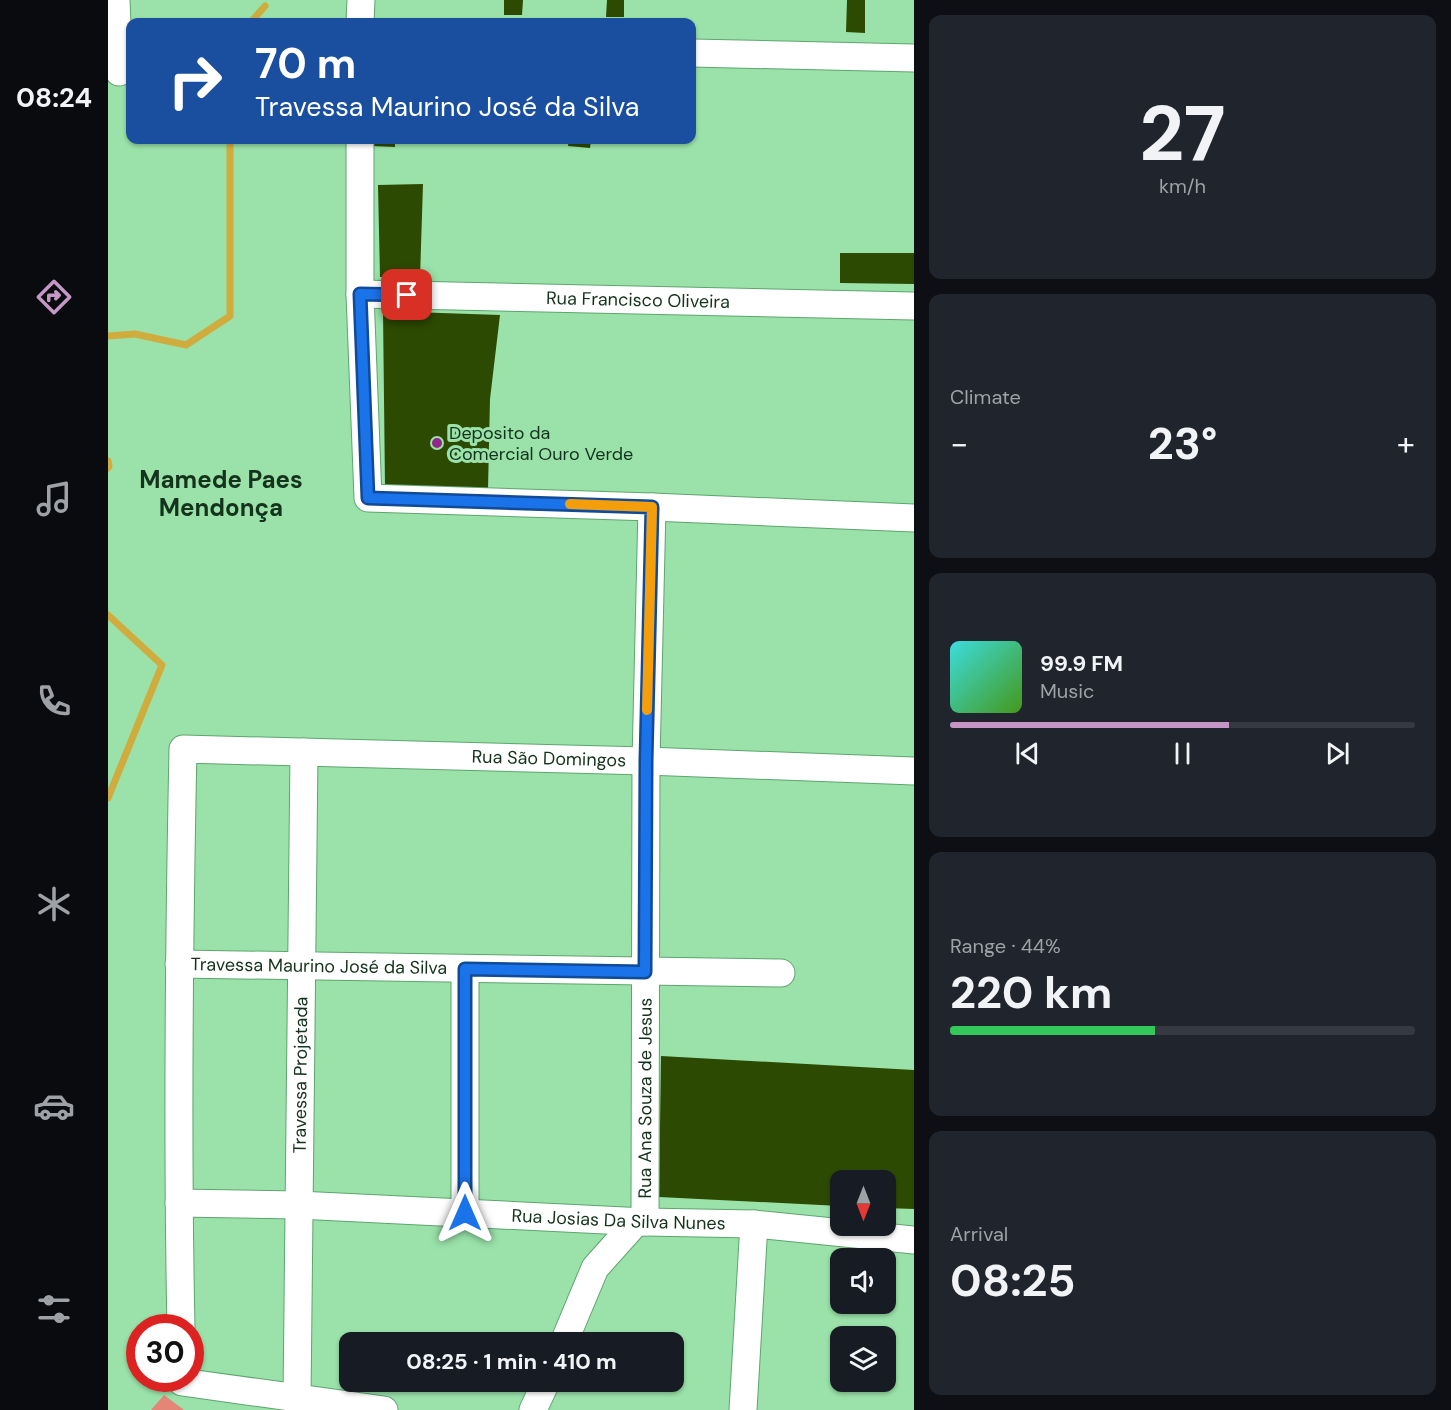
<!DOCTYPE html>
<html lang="en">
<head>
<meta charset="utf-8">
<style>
	:root { --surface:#171b24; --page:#20242c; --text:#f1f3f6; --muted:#9ea1a6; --line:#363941; --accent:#c697c6 }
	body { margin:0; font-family:"DM Sans",sans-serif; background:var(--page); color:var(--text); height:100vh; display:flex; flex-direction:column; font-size:22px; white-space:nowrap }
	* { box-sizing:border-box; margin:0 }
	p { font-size:20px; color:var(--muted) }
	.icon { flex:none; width:33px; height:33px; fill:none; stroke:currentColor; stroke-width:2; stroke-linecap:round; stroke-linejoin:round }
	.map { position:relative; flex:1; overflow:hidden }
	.panel { display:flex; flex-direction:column; gap:15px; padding:15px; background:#0d0f14; width:537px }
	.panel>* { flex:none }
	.guide { position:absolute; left:18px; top:18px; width:570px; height:126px; border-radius:12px; box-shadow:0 2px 4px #0004; background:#1a4fa0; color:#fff; overflow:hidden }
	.needle { width:39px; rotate:180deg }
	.buttons { position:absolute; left:722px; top:1170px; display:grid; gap:12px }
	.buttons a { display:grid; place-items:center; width:66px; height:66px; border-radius:12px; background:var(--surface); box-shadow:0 2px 4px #0004; font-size:30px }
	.speed { position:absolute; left:18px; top:1314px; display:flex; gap:12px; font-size:30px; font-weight:700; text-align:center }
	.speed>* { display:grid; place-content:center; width:78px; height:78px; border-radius:50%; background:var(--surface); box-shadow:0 2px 4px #0004; line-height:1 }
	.speed .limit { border:9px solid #d22; background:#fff; color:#111 }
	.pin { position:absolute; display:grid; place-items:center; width:51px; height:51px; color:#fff; margin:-26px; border-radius:12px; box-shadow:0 3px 9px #0006 }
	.me { position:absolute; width:66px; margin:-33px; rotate:0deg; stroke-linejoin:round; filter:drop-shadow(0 0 4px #0008) }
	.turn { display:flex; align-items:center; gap:21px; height:126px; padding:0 30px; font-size:27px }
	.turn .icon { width:78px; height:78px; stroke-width:2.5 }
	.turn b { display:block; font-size:42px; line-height:51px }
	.big { font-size:45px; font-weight:700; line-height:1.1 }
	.panel .card { flex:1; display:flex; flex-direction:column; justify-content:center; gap:9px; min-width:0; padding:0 21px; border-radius:12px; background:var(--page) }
	.panel .dial { align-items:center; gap:0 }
	.dial b { font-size:78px; line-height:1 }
	.song { display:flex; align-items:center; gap:18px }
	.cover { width:72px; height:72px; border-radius:9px; background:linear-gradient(135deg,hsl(180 70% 55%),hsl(100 70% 35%)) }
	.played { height:6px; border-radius:3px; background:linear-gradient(90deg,var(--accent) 60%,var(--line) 60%) }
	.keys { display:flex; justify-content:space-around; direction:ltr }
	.heat { display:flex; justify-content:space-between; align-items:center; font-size:33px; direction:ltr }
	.charge { height:9px; border-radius:4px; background:linear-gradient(90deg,#34c759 44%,var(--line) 0) }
	.trip { position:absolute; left:231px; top:1332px; width:345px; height:60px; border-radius:12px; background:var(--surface); box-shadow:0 2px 4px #0004; font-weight:700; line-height:60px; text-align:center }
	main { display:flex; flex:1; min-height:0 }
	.dock { display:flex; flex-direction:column; width:108px; justify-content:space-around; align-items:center; background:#090b0e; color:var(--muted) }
	.dock .icon { width:42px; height:42px }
	.dock .current { color:var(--accent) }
	.dock b { font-size:27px; color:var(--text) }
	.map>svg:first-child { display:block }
</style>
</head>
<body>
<main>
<nav class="dock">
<b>08:24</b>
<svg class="icon current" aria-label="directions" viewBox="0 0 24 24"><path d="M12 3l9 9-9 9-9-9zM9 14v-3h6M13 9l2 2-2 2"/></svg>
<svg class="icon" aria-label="music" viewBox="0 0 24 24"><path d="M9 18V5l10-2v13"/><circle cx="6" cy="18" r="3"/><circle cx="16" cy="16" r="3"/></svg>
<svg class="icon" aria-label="phone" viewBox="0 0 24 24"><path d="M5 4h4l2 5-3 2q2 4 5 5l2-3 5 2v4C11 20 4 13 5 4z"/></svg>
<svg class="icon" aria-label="climate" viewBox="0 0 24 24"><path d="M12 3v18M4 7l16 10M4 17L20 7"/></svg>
<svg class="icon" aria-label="car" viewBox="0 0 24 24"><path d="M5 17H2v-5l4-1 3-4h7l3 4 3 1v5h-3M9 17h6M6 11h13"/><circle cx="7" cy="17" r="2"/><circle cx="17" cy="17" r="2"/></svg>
<svg class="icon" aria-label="filters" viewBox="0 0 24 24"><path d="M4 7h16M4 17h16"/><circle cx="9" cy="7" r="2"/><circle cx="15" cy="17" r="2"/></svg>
</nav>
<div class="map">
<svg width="806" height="1410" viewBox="0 0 806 1410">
	<rect width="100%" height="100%" fill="#9ae2a9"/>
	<polygon fill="#e38677" points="56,1395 76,1410 43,1410"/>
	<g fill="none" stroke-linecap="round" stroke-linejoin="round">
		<g stroke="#d0ac3e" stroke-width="7">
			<polyline points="143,22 157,6"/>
			<polyline points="0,336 27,334 78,345 122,316 122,140"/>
			<polyline points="0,461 1,466 0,468"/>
			<polyline points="0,615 54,665 0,798"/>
		</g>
	</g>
	<g fill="#2d4a02">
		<polygon points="396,0 415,0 414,15 396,15"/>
		<polygon points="499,0 516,0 516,17 498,17"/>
		<polygon points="739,0 757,0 757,33 738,32"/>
		<polygon points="265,140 287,140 287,147 264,146"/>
		<polygon points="461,140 483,140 482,148 460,146"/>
		<polygon points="315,184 312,278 272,277 270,185"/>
		<polygon points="732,253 806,253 806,284 732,283"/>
		<polygon points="275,311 392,315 382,399 380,489 277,487"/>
		<polygon points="553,1056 806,1070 806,1209 777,1208 777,1180 732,1180 732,1206 551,1197"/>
	</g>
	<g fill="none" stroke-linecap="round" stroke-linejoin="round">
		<g stroke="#5ea46f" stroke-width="29">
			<g id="street">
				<polyline points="8,0 11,72"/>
				<polyline points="252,22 253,0"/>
				<polyline points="584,53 806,58"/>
				<polyline points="252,140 252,294 260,498 544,507 806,518"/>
				<path id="s1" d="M252 294 806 306"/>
				<path id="s2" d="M71 964 673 973"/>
				<path id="s3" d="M71 1203 190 1205 537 1222 646 1224 806 1240"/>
				<polyline points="357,1213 357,969"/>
				<path id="s4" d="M537 1222 538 761 544 507"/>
				<path id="s5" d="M73 1328C69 1135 71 942 75 749L538 761 806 771"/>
				<polyline points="456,1342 487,1268 529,1221"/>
				<polyline points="74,1378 74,1382 276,1410"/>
				<path id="s6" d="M189 1399 196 752"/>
				<polyline points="425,1410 438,1382"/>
				<polyline points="635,1410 646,1224"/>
			</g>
		</g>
		<use href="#street" stroke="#fff" stroke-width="27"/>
	</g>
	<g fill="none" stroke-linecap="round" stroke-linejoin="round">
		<g stroke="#114b97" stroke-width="15">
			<polyline id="route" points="299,295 252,294 260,498 544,507 538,761 537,972 357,969 357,1213"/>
		</g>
		<use href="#route" stroke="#1a73e8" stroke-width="10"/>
		<polyline stroke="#f59e0b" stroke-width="10" points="462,504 544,507 539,710"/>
	</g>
	<circle fill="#91278b" stroke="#9ae2a9" stroke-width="2" cx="329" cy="443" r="6"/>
	<g text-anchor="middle" stroke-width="6" stroke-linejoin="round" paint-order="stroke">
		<g font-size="18" fill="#14321c" stroke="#9ae2a9">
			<text dy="6" stroke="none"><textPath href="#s1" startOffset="278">Rua Francisco Oliveira</textPath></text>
			<text dy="6" stroke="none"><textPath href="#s5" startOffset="945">Rua São Domingos</textPath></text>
			<text dy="6" stroke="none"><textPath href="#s2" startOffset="140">Travessa Maurino José da Silva</textPath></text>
			<text dy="6" stroke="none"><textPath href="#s6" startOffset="324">Travessa Projetada</textPath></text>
			<text dy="6" stroke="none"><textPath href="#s4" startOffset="124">Rua Ana Souza de Jesus</textPath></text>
			<text dy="6" stroke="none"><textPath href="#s3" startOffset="440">Rua Josias Da Silva Nunes</textPath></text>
		</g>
		<g font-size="18" fill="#14321c" stroke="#9ae2a9" text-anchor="start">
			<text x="341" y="439">Deposito da<tspan x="341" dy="21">Comercial Ouro Verde</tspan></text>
		</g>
		<g font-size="24" font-weight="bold" fill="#14321c" stroke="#9ae2a9">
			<text x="113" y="488">Mamede Paes<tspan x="113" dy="28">Mendonça</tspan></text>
		</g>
	</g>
</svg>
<div class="buttons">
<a><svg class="needle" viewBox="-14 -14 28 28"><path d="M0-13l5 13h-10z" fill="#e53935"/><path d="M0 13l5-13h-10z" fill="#9ea1a6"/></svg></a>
<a><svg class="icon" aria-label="sound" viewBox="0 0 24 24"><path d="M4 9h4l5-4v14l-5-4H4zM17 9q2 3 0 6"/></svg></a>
<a><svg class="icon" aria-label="layers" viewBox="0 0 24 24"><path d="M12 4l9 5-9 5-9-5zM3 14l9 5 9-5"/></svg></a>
</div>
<div class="speed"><div class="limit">30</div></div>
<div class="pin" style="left:299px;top:295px;background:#d93025"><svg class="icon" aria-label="arrive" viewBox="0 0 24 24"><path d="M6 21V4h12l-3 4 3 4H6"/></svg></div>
<svg class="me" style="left:357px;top:1213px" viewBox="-20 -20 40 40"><path d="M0-17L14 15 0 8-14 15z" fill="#1a73e8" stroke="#fff" stroke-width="4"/></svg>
<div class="trip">08:25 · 1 min · 410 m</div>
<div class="guide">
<div class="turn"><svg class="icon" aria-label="right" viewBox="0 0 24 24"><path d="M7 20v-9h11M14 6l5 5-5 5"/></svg><div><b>70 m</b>Travessa Maurino José da Silva</div></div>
</div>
</div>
<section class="panel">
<div class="card dial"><b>27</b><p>km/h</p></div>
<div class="card"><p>Climate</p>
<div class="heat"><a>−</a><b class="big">23°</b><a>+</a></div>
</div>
<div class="card">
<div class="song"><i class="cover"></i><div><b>99.9 FM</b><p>Music</p></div></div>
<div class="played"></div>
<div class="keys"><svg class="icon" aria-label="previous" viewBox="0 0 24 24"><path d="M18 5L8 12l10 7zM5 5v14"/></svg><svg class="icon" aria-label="pause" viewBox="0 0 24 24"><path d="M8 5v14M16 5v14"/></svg><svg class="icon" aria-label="next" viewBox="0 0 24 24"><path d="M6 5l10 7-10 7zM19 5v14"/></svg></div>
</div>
<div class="card"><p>Range · 44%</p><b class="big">220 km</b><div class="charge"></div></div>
<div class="card"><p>Arrival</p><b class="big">08:25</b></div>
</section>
</main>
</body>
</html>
